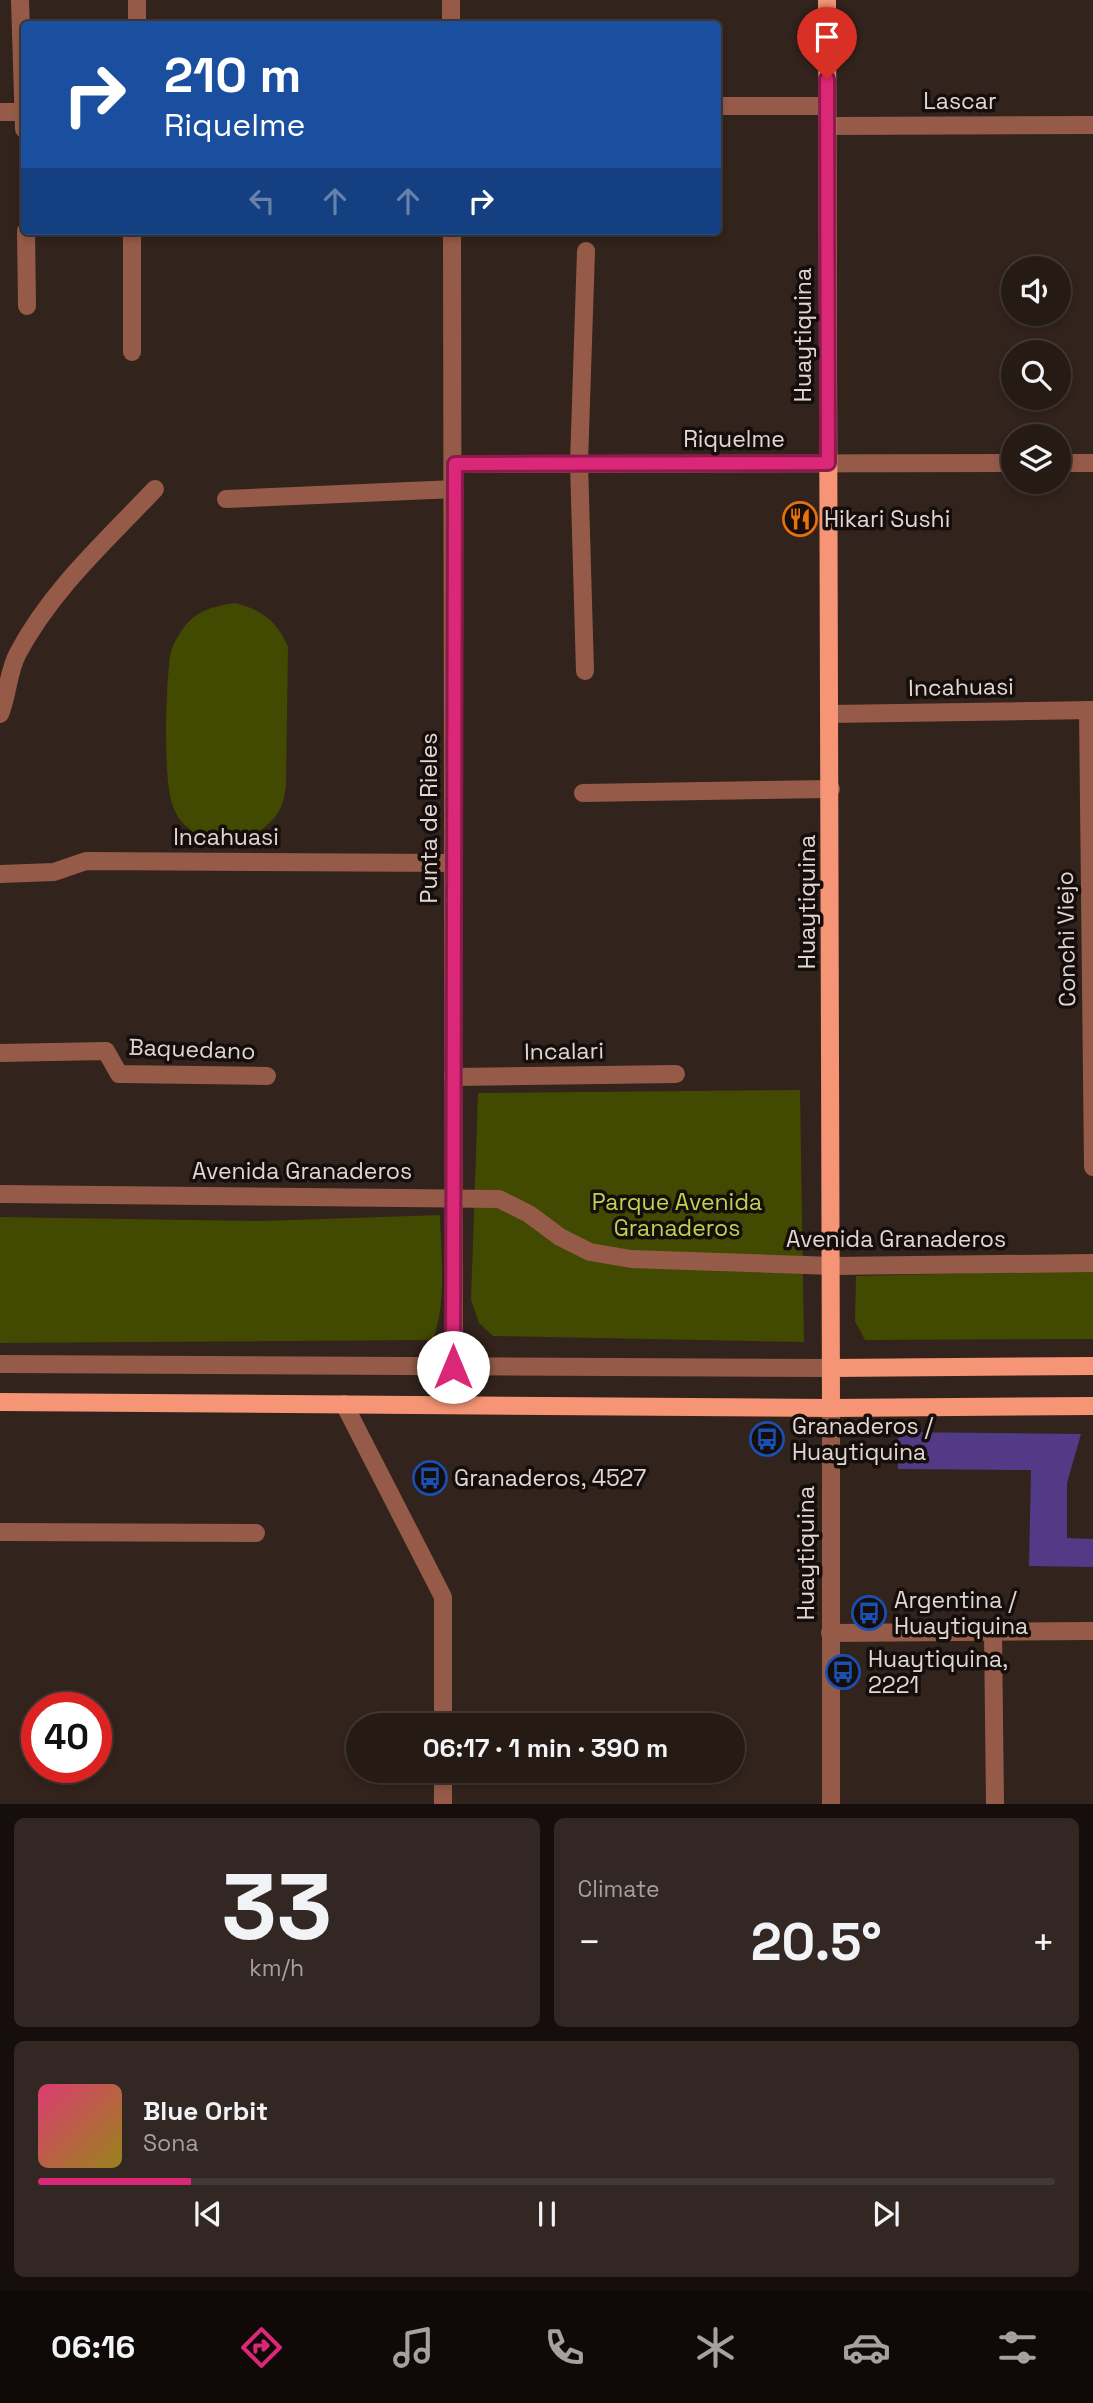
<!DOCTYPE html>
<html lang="en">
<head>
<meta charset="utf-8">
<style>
	:root { --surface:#261a15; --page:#322722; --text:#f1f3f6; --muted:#a4a1a0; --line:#423834; --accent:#db2777 }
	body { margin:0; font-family:"Space Grotesk",sans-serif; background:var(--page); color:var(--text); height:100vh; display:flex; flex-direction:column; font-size:26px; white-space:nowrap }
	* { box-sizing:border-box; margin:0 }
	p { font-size:23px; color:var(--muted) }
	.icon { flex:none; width:38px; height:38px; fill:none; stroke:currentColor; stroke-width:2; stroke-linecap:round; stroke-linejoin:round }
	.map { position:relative; height:1804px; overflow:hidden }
	.sheet { display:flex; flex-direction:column; gap:14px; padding:14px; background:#150e0c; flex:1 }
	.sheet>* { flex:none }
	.hud { position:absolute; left:21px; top:21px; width:700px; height:214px; border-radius:7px; box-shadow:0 4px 10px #0003,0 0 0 2px var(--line); background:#1a4fa0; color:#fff; overflow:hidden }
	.controls { position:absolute; left:1001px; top:256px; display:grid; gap:14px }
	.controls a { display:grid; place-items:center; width:70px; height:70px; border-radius:50%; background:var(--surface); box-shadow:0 4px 10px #0003,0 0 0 2px var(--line); font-size:35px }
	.speed { position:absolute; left:21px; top:1692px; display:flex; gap:14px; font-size:35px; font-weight:700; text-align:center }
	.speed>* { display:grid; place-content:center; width:91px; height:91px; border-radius:50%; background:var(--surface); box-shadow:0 4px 10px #0003,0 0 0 2px var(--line); line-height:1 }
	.speed .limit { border:10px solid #d22; background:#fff; color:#111 }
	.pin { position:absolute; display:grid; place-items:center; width:60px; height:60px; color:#fff; margin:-72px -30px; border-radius:50% 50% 50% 0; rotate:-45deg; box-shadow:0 0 7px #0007 }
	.pin .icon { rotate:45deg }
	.me { position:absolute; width:77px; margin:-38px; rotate:0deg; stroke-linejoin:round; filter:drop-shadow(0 0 5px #0008) }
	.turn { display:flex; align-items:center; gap:24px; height:147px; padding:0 28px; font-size:32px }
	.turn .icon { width:91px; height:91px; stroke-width:2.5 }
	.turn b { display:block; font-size:49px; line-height:60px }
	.lanes { display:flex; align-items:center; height:66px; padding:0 28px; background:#0003; justify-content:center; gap:35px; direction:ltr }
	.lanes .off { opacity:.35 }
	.big { font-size:52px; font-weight:800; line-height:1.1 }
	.sheet .widget { flex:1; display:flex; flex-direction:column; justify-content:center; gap:10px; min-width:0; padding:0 24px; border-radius:10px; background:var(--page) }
	.sheet .dial { align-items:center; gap:0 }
	.dial b { font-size:91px; line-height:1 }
	.song { display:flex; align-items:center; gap:21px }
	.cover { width:84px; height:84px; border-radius:10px; background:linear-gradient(135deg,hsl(340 70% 55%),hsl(50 70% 35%)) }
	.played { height:7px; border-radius:4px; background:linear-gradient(90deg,var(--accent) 15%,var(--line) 15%) }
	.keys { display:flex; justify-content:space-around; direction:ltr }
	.heat { display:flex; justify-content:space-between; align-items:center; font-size:38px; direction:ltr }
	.sheet .tiles { flex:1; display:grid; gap:14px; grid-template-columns:1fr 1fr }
	.widget:last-child { grid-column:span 2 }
	.trip { position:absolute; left:346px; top:1713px; width:399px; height:70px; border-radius:35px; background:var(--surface); box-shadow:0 4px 10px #0003,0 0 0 2px var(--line); font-weight:800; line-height:70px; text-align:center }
	.tabs { display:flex; height:112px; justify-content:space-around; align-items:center; background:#0f0a08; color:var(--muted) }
	.tabs .icon { width:49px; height:49px }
	.tabs .on { color:var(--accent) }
	.tabs b { font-size:32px; color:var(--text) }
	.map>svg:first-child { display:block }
</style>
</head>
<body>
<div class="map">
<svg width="1093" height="1805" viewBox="0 0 1093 1805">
	<rect width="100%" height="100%" fill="#32231c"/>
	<g fill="#424900">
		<path d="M235 603C263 610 277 621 288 647L286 786C285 792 284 801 281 807 262 848 194 855 174 809 162 783 166 688 170 656 171 647 179 634 184 627 197 610 215 606 235 603Z"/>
		<polygon points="800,1090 804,1342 493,1336 479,1323 471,1300 478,1093"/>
		<path d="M440 1215C441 1257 447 1301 433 1340L0 1343V1217L262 1221Z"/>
		<polygon points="1093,1270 1093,1339 865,1340 855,1321 856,1276"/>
	</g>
	<polygon fill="#523a87" points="898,1432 1081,1434 1067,1483 1067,1538 1093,1539 1093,1567 1029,1566 1031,1470 898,1469"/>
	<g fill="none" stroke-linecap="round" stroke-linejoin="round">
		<g stroke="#955b48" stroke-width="18">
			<polyline points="20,0 24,129"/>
			<polyline points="137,0 137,24"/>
			<polyline points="451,0 451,24"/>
			<polyline points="718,106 827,106"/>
			<polyline points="0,112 24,112"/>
			<polyline points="827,126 1093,125"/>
			<polyline points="26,231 27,306"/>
			<polyline points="452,231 454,1405"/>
			<polyline points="132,352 132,231"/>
			<polyline points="1059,463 1093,463"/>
			<polyline points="455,464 1013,463"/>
			<polyline points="226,499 455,489"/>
			<polyline points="585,671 579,463 586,251"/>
			<polyline points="1088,710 1093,1167"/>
			<path d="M0 714C8 695 8 671 18 653 52 589 106 541 155 489"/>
			<polyline points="830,714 1093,710"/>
			<polyline points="583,793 831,789"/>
			<polyline points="0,874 54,872 86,861 453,863"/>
			<polyline points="0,1053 106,1051 119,1074 267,1076"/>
			<polyline points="453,1077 676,1074"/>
			<polyline points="0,1194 499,1199 529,1214 560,1237 590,1252 631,1259 833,1266 1093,1263"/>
			<polyline points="0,1364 831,1368"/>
			<polyline points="344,1404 443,1597 443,1726"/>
			<polyline points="0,1532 256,1533"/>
			<polyline points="993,1632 995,1805"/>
			<polyline points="830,1633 1093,1631"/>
			<polyline points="443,1771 443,1805"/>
			<polyline points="831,1805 831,1408"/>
		</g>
		<g stroke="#f59576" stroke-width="18">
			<polyline points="827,0 831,1408"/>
			<polyline points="831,1368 1093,1366"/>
			<polyline points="0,1402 831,1408 1093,1406"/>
		</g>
	</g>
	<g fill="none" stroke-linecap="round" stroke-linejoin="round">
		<g stroke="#8e194d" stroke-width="18">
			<polyline id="route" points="453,1367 455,464 828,463 827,79"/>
		</g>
		<use href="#route" stroke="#db2777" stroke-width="12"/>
	</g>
	<defs>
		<g id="restaurant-ring" transform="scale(1.75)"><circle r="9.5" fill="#150e0b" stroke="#e8710a" stroke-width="1.5"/><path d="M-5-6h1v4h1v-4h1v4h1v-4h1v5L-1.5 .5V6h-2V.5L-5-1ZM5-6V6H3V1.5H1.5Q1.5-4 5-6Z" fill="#e8710a"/></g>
		<g id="bus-ring" transform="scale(1.75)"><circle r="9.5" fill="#150e0b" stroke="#1a4fb4" stroke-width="1.5"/><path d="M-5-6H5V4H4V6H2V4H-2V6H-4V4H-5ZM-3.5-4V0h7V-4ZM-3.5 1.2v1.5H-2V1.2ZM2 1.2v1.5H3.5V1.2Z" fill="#1a4fb4"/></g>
	</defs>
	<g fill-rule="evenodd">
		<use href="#restaurant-ring" x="800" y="519"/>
		<use href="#bus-ring" x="767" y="1439"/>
		<use href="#bus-ring" x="430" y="1478"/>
		<use href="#bus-ring" x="869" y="1613"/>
		<use href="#bus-ring" x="843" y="1672"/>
	</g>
	<g text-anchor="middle" stroke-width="7" stroke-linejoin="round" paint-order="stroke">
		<g font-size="23" fill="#e1d6d2" stroke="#150e0b">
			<text x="960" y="109">Lascar</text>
			<text transform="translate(803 335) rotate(-90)" y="8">Huaytiquina</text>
			<text x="734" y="447">Riquelme</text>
			<text transform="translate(961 687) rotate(-1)" y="8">Incahuasi</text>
			<text transform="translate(429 818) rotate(-90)" y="8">Punta de Rieles</text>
			<text x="226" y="845">Incahuasi</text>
			<text transform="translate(807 902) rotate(-90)" y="8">Huaytiquina</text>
			<text transform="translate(1066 939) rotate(-91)" y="8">Conchi Viejo</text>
			<text transform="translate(192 1049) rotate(2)" y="8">Baquedano</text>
			<text transform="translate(564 1051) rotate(-1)" y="8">Incalari</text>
			<text x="302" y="1179">Avenida Granaderos</text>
			<text x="896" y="1247">Avenida Granaderos</text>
			<text transform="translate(806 1553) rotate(-90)" y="8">Huaytiquina</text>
		</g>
		<g font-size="23" fill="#e1d6d2" stroke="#150e0b" text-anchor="start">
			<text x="824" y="527">Hikari Sushi</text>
			<text x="792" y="1434">Granaderos /<tspan x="792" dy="26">Huaytiquina</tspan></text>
			<text x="454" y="1486">Granaderos, 4527</text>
			<text x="894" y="1608">Argentina /<tspan x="894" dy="26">Huaytiquina</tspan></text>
			<text x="868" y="1667">Huaytiquina,<tspan x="868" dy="26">2221</tspan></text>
		</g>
		<g font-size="23" fill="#c2d150" stroke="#150e0b">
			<text x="677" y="1210">Parque Avenida<tspan x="677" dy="26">Granaderos</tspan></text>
		</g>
	</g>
</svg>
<div class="controls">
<a><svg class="icon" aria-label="sound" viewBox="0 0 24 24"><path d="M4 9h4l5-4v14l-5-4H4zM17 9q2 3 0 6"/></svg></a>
<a><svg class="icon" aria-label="search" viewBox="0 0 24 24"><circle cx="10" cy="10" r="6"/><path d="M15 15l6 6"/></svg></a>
<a><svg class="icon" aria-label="layers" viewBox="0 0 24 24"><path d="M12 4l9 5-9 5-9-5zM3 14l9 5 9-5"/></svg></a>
</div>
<div class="speed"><div class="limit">40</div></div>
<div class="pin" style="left:827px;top:79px;background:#d93025"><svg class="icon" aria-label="arrive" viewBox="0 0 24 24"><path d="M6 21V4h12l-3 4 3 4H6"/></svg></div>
<svg class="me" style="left:453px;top:1367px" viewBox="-20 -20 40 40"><circle r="19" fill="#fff"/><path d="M0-13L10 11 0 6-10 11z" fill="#db2777"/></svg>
<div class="trip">06:17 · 1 min · 390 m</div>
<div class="hud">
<div class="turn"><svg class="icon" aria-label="right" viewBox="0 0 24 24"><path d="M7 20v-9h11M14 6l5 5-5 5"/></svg><div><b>210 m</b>Riquelme</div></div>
<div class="lanes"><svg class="icon off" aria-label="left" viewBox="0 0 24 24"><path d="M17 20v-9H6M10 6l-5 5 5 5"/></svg><svg class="icon off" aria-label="ahead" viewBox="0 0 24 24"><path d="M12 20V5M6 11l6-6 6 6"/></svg><svg class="icon off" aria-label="ahead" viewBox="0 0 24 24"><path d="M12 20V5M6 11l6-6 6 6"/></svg><svg class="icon" aria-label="right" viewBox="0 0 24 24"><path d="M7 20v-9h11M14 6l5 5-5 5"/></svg></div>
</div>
</div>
<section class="sheet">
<div class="tiles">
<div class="widget dial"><b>33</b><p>km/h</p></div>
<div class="widget"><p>Climate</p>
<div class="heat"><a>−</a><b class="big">20.5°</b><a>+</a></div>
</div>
<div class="widget">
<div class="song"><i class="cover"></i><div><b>Blue Orbit</b><p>Sona</p></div></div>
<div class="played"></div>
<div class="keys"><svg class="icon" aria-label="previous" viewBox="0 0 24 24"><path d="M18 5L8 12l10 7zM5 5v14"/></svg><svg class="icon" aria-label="pause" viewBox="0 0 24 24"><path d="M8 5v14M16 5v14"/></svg><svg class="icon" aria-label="next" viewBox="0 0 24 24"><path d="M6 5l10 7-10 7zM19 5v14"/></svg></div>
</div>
</div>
</section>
<nav class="tabs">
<b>06:16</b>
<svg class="icon on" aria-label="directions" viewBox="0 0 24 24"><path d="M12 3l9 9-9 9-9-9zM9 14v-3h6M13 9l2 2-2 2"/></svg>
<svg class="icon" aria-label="music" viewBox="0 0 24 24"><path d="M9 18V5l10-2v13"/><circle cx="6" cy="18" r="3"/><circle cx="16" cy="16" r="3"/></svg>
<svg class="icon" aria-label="phone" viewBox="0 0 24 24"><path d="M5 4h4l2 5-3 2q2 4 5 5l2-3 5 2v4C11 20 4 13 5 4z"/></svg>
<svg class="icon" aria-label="climate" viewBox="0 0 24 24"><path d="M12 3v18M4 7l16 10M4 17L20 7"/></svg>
<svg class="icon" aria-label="car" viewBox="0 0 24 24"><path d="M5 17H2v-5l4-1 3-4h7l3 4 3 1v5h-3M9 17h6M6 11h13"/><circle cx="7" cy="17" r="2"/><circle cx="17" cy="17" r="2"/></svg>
<svg class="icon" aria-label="filters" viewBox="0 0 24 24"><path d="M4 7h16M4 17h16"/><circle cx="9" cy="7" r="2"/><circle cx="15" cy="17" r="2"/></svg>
</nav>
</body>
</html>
